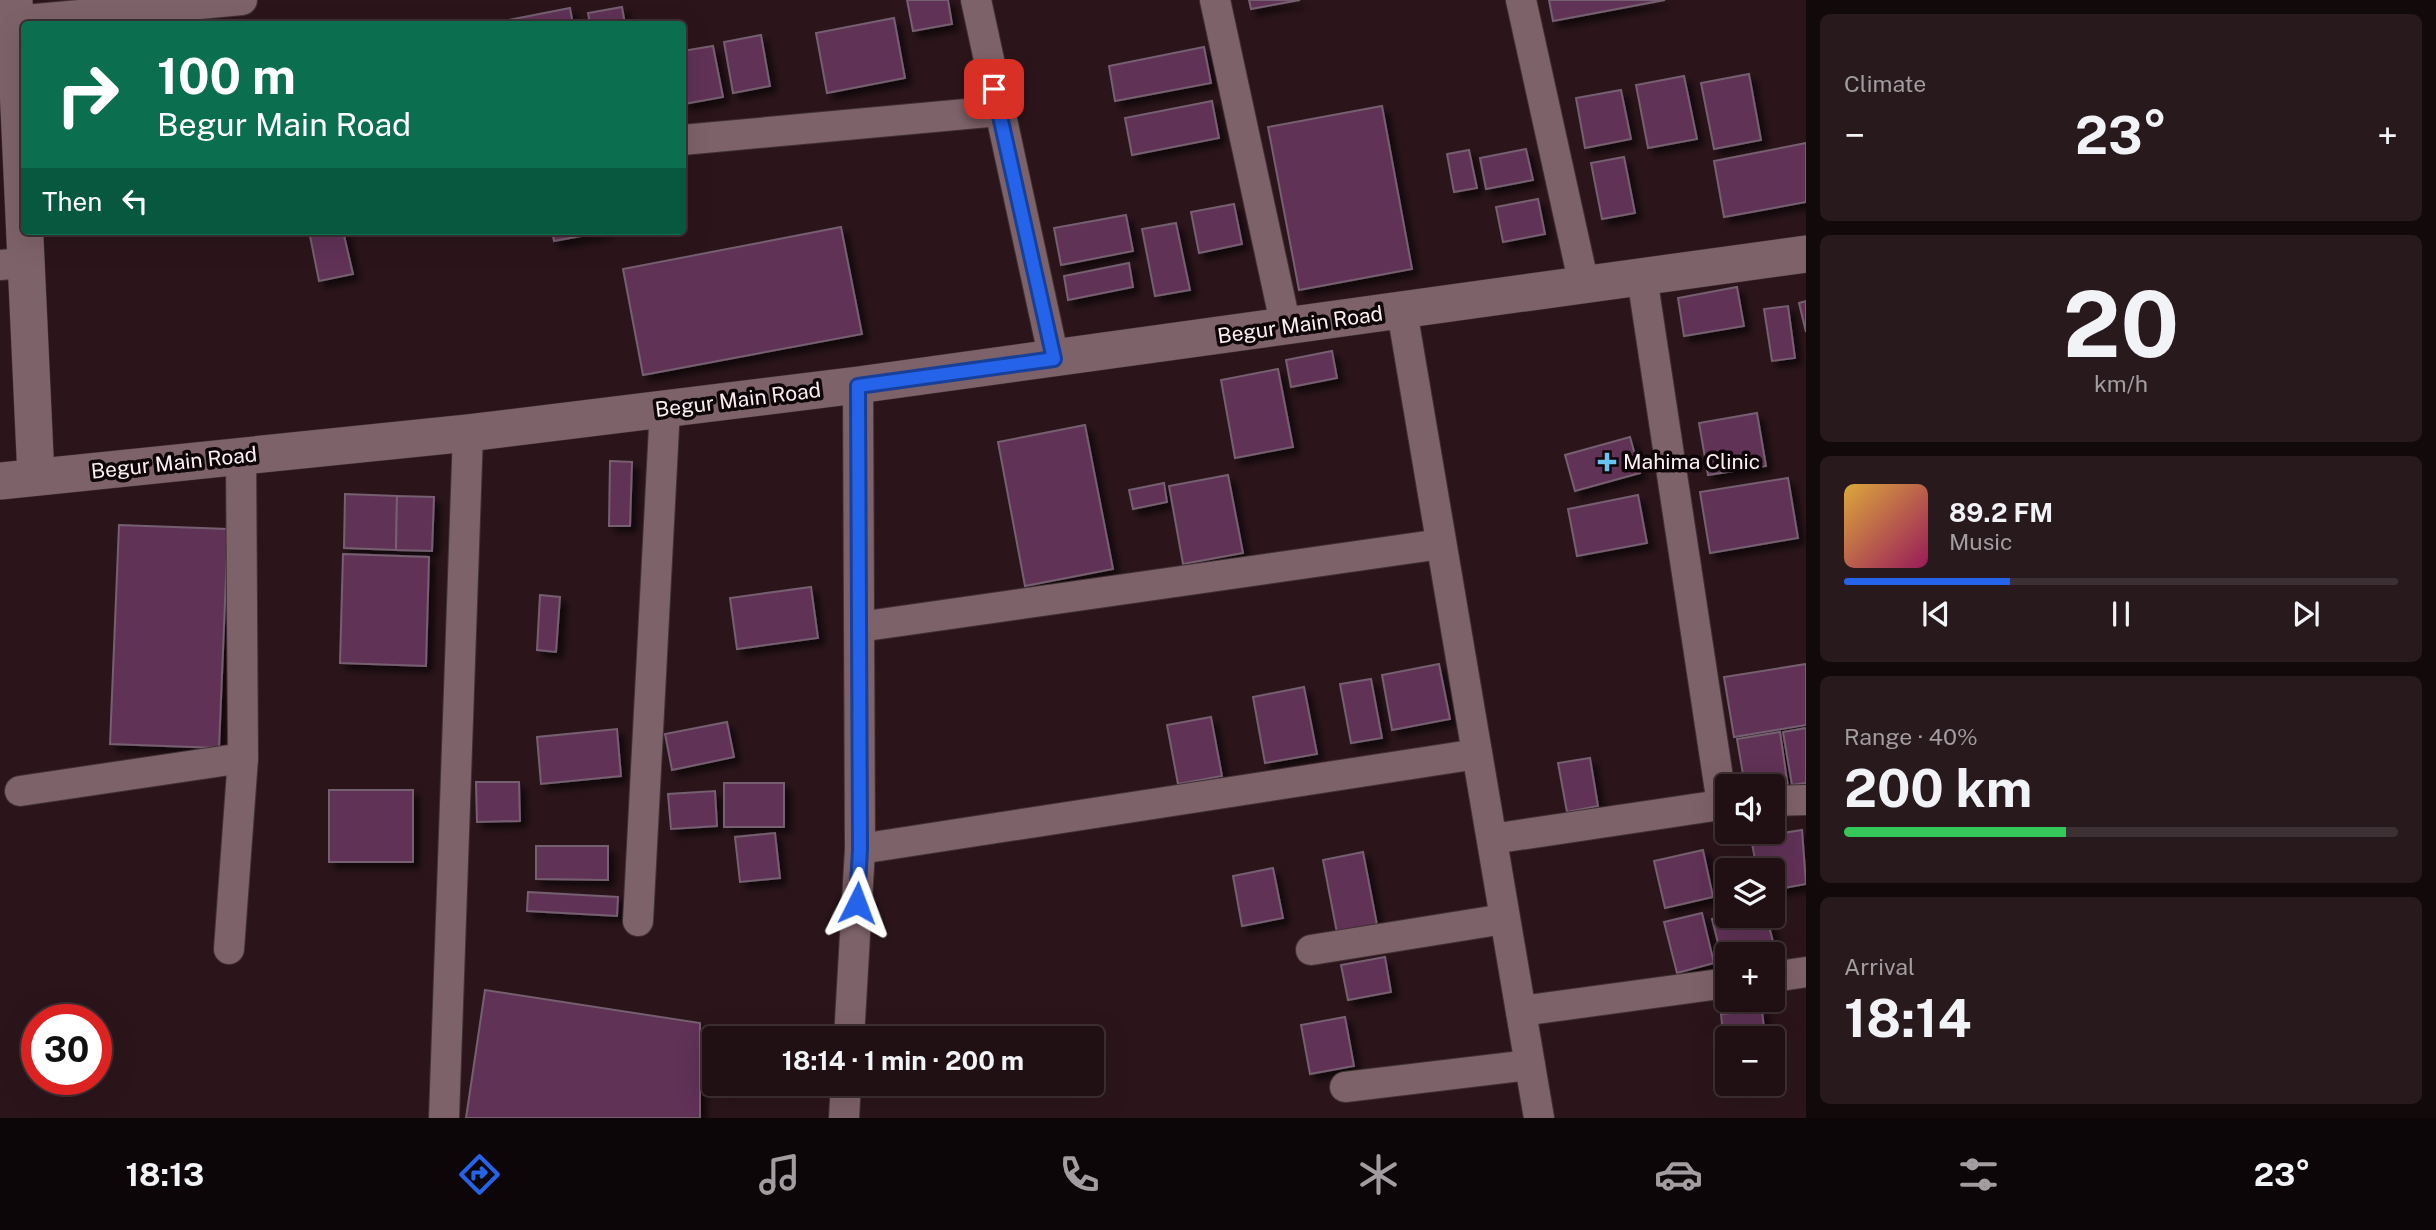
<!DOCTYPE html>
<html lang="en">
<head>
<meta charset="utf-8">
<style>
	:root { --surface:#201014; --page:#28191d; --text:#f1f3f6; --muted:#a29da0; --line:#3d3034; --accent:#2563eb }
	body { margin:0; font-family:"Public Sans",sans-serif; background:var(--page); color:var(--text); height:100vh; display:flex; flex-direction:column; font-size:26px; white-space:nowrap }
	* { box-sizing:border-box; margin:0 }
	p { font-size:23px; color:var(--muted) }
	.icon { flex:none; width:38px; height:38px; fill:none; stroke:currentColor; stroke-width:2; stroke-linecap:round; stroke-linejoin:round }
	.map { position:relative; flex:1; overflow:hidden }
	.details { display:flex; flex-direction:column; gap:14px; padding:14px; background:#12090b; width:630px }
	.details>* { flex:none }
	.banner { position:absolute; left:21px; top:21px; width:665px; height:214px; border-radius:7px; box-shadow:0 7px 28px #0002,0 0 0 2px var(--line); background:#0b6e4f; color:#fff; overflow:hidden }
	.fabs { position:absolute; left:1715px; top:774px; display:grid; gap:14px }
	.fabs a { display:grid; place-items:center; width:70px; height:70px; border-radius:7px; background:var(--surface); box-shadow:0 7px 28px #0002,0 0 0 2px var(--line); font-size:35px }
	.speed { position:absolute; left:21px; top:1004px; display:flex; gap:14px; font-size:35px; font-weight:700; text-align:center }
	.speed>* { display:grid; place-content:center; width:91px; height:91px; border-radius:50%; background:var(--surface); box-shadow:0 7px 28px #0002,0 0 0 2px var(--line); line-height:1 }
	.speed .limit { border:10px solid #d22; background:#fff; color:#111 }
	.pin { position:absolute; display:grid; place-items:center; width:60px; height:60px; color:#fff; margin:-30px; border-radius:14px; box-shadow:0 4px 10px #0006 }
	.me { position:absolute; width:77px; margin:-38px; rotate:3deg; stroke-linejoin:round; filter:drop-shadow(0 0 5px #0008) }
	.turn { display:flex; align-items:center; gap:24px; height:147px; padding:0 21px; font-size:32px }
	.turn .icon { width:91px; height:91px; stroke-width:2.5 }
	.turn b { display:block; font-size:49px; line-height:60px }
	.then { display:flex; align-items:center; height:66px; padding:0 21px; background:#0003; gap:14px; font-size:26px }
	.big { font-size:52px; font-weight:700; line-height:1.1 }
	.details .tile { flex:1; display:flex; flex-direction:column; justify-content:center; gap:10px; min-width:0; padding:0 24px; border-radius:10px; background:var(--page) }
	.details .dial { align-items:center; gap:0 }
	.dial b { font-size:91px; line-height:1 }
	.song { display:flex; align-items:center; gap:21px }
	.cover { width:84px; height:84px; border-radius:10px; background:linear-gradient(135deg,hsl(40 70% 55%),hsl(330 70% 35%)) }
	.played { height:7px; border-radius:4px; background:linear-gradient(90deg,var(--accent) 30%,var(--line) 30%) }
	.keys { display:flex; justify-content:space-around; direction:ltr }
	.heat { display:flex; justify-content:space-between; align-items:center; font-size:38px; direction:ltr }
	.charge { height:10px; border-radius:5px; background:linear-gradient(90deg,#34c759 40%,var(--line) 0) }
	.trip { position:absolute; left:702px; top:1026px; width:402px; height:70px; border-radius:7px; background:var(--surface); box-shadow:0 7px 28px #0002,0 0 0 2px var(--line); font-weight:700; line-height:70px; text-align:center }
	.menu { display:flex; height:112px; justify-content:space-around; align-items:center; background:#0d0608; color:var(--muted) }
	.menu .icon { width:49px; height:49px }
	.menu .active { color:var(--accent) }
	.menu b { font-size:32px; color:var(--text) }
	main { display:flex; flex:1; min-height:0 }
	.map>svg:first-child { display:block }
</style>
</head>
<body>
<main>
<div class="map">
<svg width="1806" height="1118" viewBox="0 0 1806 1118">
	<defs>
		<filter id="shadow"><feDropShadow dx="6" dy="6" stdDeviation="3.5" flood-color="#0009"/></filter>
	</defs>
	<rect width="100%" height="100%" fill="#2b151b"/>
	<g fill="#603356" stroke="#755f6f" stroke-width="2" filter="url(#shadow)">
		<polygon points="907,0 948,0 952,24 913,31"/>
		<polygon points="1249,0 1300,0 1251,9"/>
		<polygon points="1549,0 1665,0 1553,21"/>
		<polygon points="622,7 625,24 590,24 588,13"/>
		<polygon points="570,8 573,24 493,24 493,23"/>
		<polygon points="894,18 905,78 827,93 816,33"/>
		<polygon points="761,35 770,86 733,93 724,42"/>
		<polygon points="713,46 723,97 684,104 682,51"/>
		<polygon points="1204,47 1211,83 1115,101 1109,66"/>
		<polygon points="1749,74 1761,140 1714,149 1701,83"/>
		<polygon points="1684,76 1697,139 1648,148 1636,85"/>
		<polygon points="1621,90 1631,139 1585,148 1576,98"/>
		<polygon points="1212,101 1219,138 1132,155 1125,118"/>
		<polygon points="1382,106 1412,269 1299,290 1268,127"/>
		<polygon points="1806,143 1806,202 1724,217 1714,161"/>
		<polygon points="1526,149 1533,180 1486,189 1480,158"/>
		<polygon points="1469,150 1477,188 1454,192 1447,154"/>
		<polygon points="1624,157 1635,213 1602,219 1591,163"/>
		<polygon points="1538,199 1545,234 1503,242 1496,207"/>
		<polygon points="1234,204 1242,244 1199,253 1191,212"/>
		<polygon points="1126,215 1133,251 1061,265 1054,228"/>
		<polygon points="1176,223 1190,290 1155,296 1142,229"/>
		<polygon points="841,227 862,334 643,375 623,269"/>
		<polygon points="333,231 343,231 353,274 319,281 310,236"/>
		<polygon points="552,231 608,231 554,241"/>
		<polygon points="1129,263 1133,287 1068,300 1064,276"/>
		<polygon points="1737,287 1744,326 1684,336 1678,298"/>
		<polygon points="1806,301 1806,332 1799,303"/>
		<polygon points="1788,306 1795,358 1772,361 1764,309"/>
		<polygon points="1332,351 1337,378 1291,387 1286,360"/>
		<polygon points="1278,369 1293,447 1235,458 1221,380"/>
		<polygon points="1757,413 1766,466 1708,475 1699,423"/>
		<polygon points="1085,425 1113,569 1025,586 998,442"/>
		<polygon points="1630,437 1640,473 1575,491 1565,455"/>
		<polygon points="610,461 632,462 630,526 609,526"/>
		<polygon points="1228,475 1243,553 1183,564 1169,486"/>
		<polygon points="1788,478 1798,538 1710,553 1700,492"/>
		<polygon points="1164,483 1167,502 1133,509 1129,490"/>
		<polygon points="345,494 397,496 396,550 344,548"/>
		<polygon points="1638,495 1647,543 1577,556 1568,509"/>
		<polygon points="397,496 434,497 432,551 396,550"/>
		<polygon points="119,525 228,529 219,748 110,744"/>
		<polygon points="343,554 429,557 426,666 340,663"/>
		<polygon points="811,587 818,638 737,649 730,598"/>
		<polygon points="540,595 560,597 556,652 537,650"/>
		<polygon points="1439,664 1450,719 1392,730 1382,675"/>
		<polygon points="1806,664 1806,725 1734,737 1724,677"/>
		<polygon points="1371,679 1382,738 1351,743 1340,684"/>
		<polygon points="1304,687 1317,754 1265,763 1253,697"/>
		<polygon points="1211,717 1222,776 1178,784 1167,725"/>
		<polygon points="727,722 734,757 672,770 665,734"/>
		<polygon points="1806,728 1806,783 1792,785 1783,732"/>
		<polygon points="617,729 621,776 541,784 537,737"/>
		<polygon points="1780,732 1788,787 1773,790 1773,786 1745,786 1737,739"/>
		<polygon points="1590,758 1598,806 1567,812 1558,763"/>
		<polygon points="476,782 519,782 520,821 477,822"/>
		<rect x="724" y="783" width="60" height="44"/>
		<rect x="329" y="790" width="84" height="72"/>
		<polygon points="715,791 717,826 671,829 668,794"/>
		<polygon points="1802,830 1806,884 1773,890 1773,870 1757,870 1751,838"/>
		<polygon points="775,833 780,878 740,882 735,837"/>
		<polygon points="536,846 608,846 608,880 536,879"/>
		<polygon points="1703,850 1713,897 1665,908 1654,861"/>
		<polygon points="1363,852 1378,930 1338,938 1323,860"/>
		<polygon points="1273,868 1283,918 1242,926 1233,876"/>
		<polygon points="528,892 618,897 617,916 527,911"/>
		<polygon points="1702,913 1714,963 1677,973 1664,922"/>
		<polygon points="1727,915 1766,915 1776,953 1727,954 1727,966 1724,967 1712,919"/>
		<polygon points="1385,957 1391,992 1348,1000 1341,965"/>
		<polygon points="485,990 700,1023 700,1118 466,1118"/>
		<polygon points="1762,1010 1765,1038 1727,1038 1726,1065 1721,1014"/>
		<polygon points="1345,1017 1354,1066 1310,1074 1301,1025"/>
	</g>
	<g fill="none" stroke-linecap="round" stroke-linejoin="round">
		<g stroke="#413135" stroke-width="32">
			<g id="minor">
				<polyline points="976,0 1054,359"/>
				<polyline points="1215,0 1286,327"/>
				<polyline points="1521,0 1584,285"/>
				<polyline points="14,21 242,0"/>
				<polyline points="682,140 999,111"/>
				<polyline points="0,265 25,263"/>
				<polyline points="1642,277 1722,804"/>
				<polyline points="1402,311 1539,1118"/>
				<polyline points="858,385 860,849 1477,754"/>
				<polyline points="859,627 1441,544"/>
				<polyline points="20,791 243,758"/>
				<polyline points="1773,801 1806,800"/>
				<polyline points="1492,839 1727,804"/>
				<polyline points="638,921 665,408"/>
				<polyline points="229,949 243,758 241,456"/>
				<polyline points="1311,950 1504,919"/>
				<polyline points="1773,977 1806,972"/>
				<polyline points="1521,1011 1727,983"/>
				<polyline points="849,1038 860,849"/>
				<polyline points="1345,1087 1530,1065"/>
				<polyline points="444,1118 468,433"/>
				<polyline points="844,1118 846,1083"/>
			</g>
		</g>
		<g stroke="#413135" stroke-width="38">
			<g id="tertiary">
				<polyline points="14,0 36,477"/>
				<polyline points="0,481 468,433 858,385 1806,254"/>
			</g>
		</g>
		<use href="#minor" stroke="#7e6269" stroke-width="30"/>
		<use href="#tertiary" stroke="#7e6269" stroke-width="37"/>
	</g>
	<g fill="none" stroke-linecap="round" stroke-linejoin="round">
		<g stroke="#184099" stroke-width="18">
			<polyline id="route" points="857,903 860,849 858,386 1054,359 994,89"/>
		</g>
		<use href="#route" stroke="#2563eb" stroke-width="12"/>
	</g>
	<path fill="#67c4f0" stroke="#0d0507" stroke-width="2.5" d="M1603.5 451.5h7v7h7v7h-7v7h-7v-7h-7v-7h7z"/>
	<g text-anchor="middle" stroke-width="7" stroke-linejoin="round" paint-order="stroke">
		<g font-size="21" fill="#ffeef2" stroke="#0d0507">
			<text transform="translate(1300 325) rotate(-8)" y="7">Begur Main Road</text>
			<text transform="translate(738 400) rotate(-7)" y="7">Begur Main Road</text>
			<text transform="translate(174 463) rotate(-6)" y="7">Begur Main Road</text>
		</g>
		<g font-size="21" fill="#ffeef2" stroke="#0d0507" text-anchor="start">
			<text x="1623" y="469">Mahima Clinic</text>
		</g>
	</g>
</svg>
<div class="fabs">
<a><svg class="icon" aria-label="sound" viewBox="0 0 24 24"><path d="M4 9h4l5-4v14l-5-4H4zM17 9q2 3 0 6"/></svg></a>
<a><svg class="icon" aria-label="layers" viewBox="0 0 24 24"><path d="M12 4l9 5-9 5-9-5zM3 14l9 5 9-5"/></svg></a>
<a>+</a>
<a>−</a>
</div>
<div class="speed"><div class="limit">30</div></div>
<div class="pin" style="left:994px;top:89px;background:#d93025"><svg class="icon" aria-label="arrive" viewBox="0 0 24 24"><path d="M6 21V4h12l-3 4 3 4H6"/></svg></div>
<svg class="me" style="left:857px;top:903px" viewBox="-20 -20 40 40"><path d="M0-17L14 15 0 8-14 15z" fill="#2563eb" stroke="#fff" stroke-width="4"/></svg>
<div class="trip">18:14 · 1 min · 200 m</div>
<div class="banner">
<div class="turn"><svg class="icon" aria-label="right" viewBox="0 0 24 24"><path d="M7 20v-9h11M14 6l5 5-5 5"/></svg><div><b>100 m</b>Begur Main Road</div></div>
<div class="then">Then<svg class="icon" aria-label="left" viewBox="0 0 24 24"><path d="M17 20v-9H6M10 6l-5 5 5 5"/></svg></div>
</div>
</div>
<section class="details">
<div class="tile"><p>Climate</p>
<div class="heat"><a>−</a><b class="big">23°</b><a>+</a></div>
</div>
<div class="tile dial"><b>20</b><p>km/h</p></div>
<div class="tile">
<div class="song"><i class="cover"></i><div><b>89.2 FM</b><p>Music</p></div></div>
<div class="played"></div>
<div class="keys"><svg class="icon" aria-label="previous" viewBox="0 0 24 24"><path d="M18 5L8 12l10 7zM5 5v14"/></svg><svg class="icon" aria-label="pause" viewBox="0 0 24 24"><path d="M8 5v14M16 5v14"/></svg><svg class="icon" aria-label="next" viewBox="0 0 24 24"><path d="M6 5l10 7-10 7zM19 5v14"/></svg></div>
</div>
<div class="tile"><p>Range · 40%</p><b class="big">200 km</b><div class="charge"></div></div>
<div class="tile"><p>Arrival</p><b class="big">18:14</b></div>
</section>
</main>
<nav class="menu">
<b>18:13</b>
<svg class="icon active" aria-label="directions" viewBox="0 0 24 24"><path d="M12 3l9 9-9 9-9-9zM9 14v-3h6M13 9l2 2-2 2"/></svg>
<svg class="icon" aria-label="music" viewBox="0 0 24 24"><path d="M9 18V5l10-2v13"/><circle cx="6" cy="18" r="3"/><circle cx="16" cy="16" r="3"/></svg>
<svg class="icon" aria-label="phone" viewBox="0 0 24 24"><path d="M5 4h4l2 5-3 2q2 4 5 5l2-3 5 2v4C11 20 4 13 5 4z"/></svg>
<svg class="icon" aria-label="climate" viewBox="0 0 24 24"><path d="M12 3v18M4 7l16 10M4 17L20 7"/></svg>
<svg class="icon" aria-label="car" viewBox="0 0 24 24"><path d="M5 17H2v-5l4-1 3-4h7l3 4 3 1v5h-3M9 17h6M6 11h13"/><circle cx="7" cy="17" r="2"/><circle cx="17" cy="17" r="2"/></svg>
<svg class="icon" aria-label="filters" viewBox="0 0 24 24"><path d="M4 7h16M4 17h16"/><circle cx="9" cy="7" r="2"/><circle cx="15" cy="17" r="2"/></svg>
<b>23°</b>
</nav>
</body>
</html>
